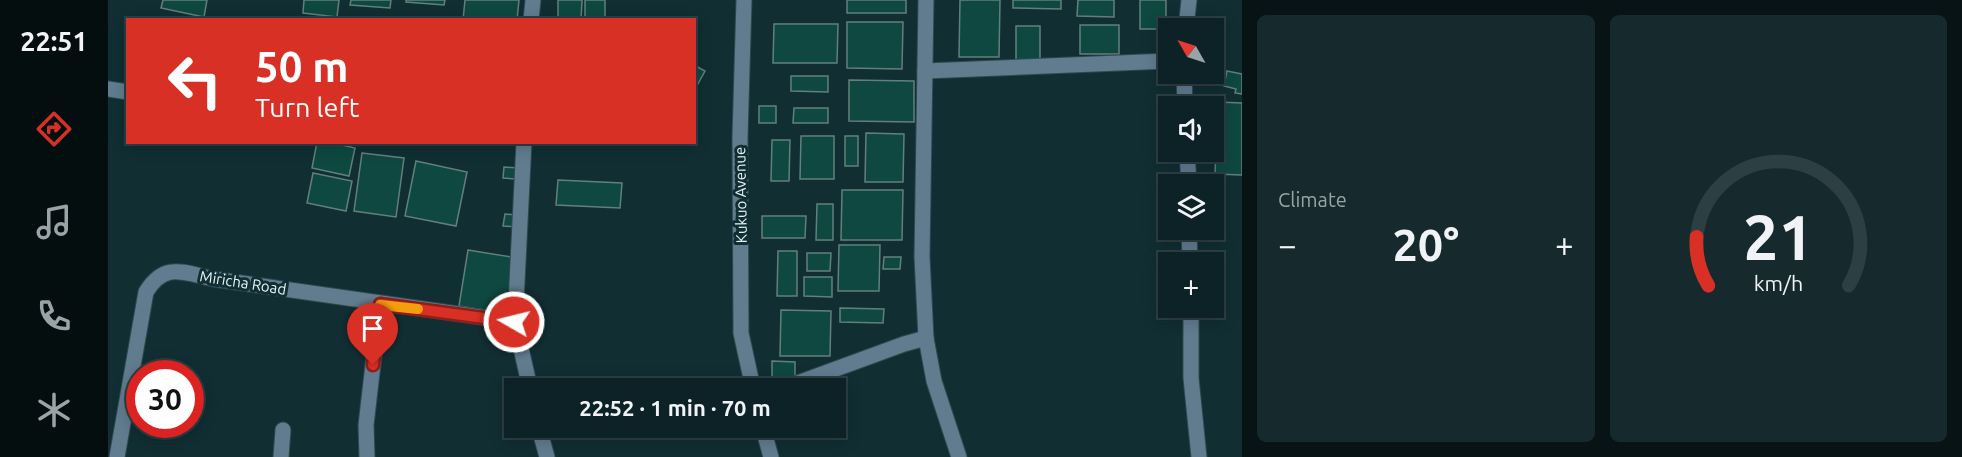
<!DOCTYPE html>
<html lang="en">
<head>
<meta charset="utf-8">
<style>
	:root { --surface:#0d2226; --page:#162a2e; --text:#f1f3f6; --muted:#9aa4a7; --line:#2d3f43; --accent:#d93025 }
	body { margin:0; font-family:Ubuntu,sans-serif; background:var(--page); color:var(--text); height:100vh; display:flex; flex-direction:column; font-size:22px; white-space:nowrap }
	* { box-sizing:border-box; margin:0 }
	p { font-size:20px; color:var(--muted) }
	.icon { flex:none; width:33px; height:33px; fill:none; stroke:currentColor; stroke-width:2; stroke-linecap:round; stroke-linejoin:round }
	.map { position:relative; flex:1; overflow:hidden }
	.details { display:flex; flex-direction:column; gap:15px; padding:15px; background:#071315; width:720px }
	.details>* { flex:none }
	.banner { position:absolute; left:18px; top:18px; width:570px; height:126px; border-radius:0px; box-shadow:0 3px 15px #0003,0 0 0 2px var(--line); background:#d93025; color:#fff; overflow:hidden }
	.needle { width:39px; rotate:309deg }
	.fabs { position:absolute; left:1050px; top:18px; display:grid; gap:12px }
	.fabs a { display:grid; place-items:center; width:66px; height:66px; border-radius:0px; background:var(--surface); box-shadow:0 3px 15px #0003,0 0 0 2px var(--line); font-size:30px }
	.speed { position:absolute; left:18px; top:360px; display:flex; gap:12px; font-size:30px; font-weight:700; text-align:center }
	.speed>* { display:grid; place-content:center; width:78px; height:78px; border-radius:50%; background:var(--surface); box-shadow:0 3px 15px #0003,0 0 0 2px var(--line); line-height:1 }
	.speed .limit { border:9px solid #d22; background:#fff; color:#111 }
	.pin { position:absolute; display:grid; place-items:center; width:51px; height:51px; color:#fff; margin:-62px -26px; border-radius:50% 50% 50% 0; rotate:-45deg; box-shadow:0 0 6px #0007 }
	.pin .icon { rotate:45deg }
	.me { position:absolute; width:66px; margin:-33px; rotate:278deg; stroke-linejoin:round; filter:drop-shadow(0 0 4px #0008) }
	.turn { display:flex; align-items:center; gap:21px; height:126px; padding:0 30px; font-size:27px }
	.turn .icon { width:78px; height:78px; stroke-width:2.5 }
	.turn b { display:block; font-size:42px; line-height:51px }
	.big { font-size:45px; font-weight:700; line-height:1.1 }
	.details .tile { flex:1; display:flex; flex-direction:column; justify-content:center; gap:9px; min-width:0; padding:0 21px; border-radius:9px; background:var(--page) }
	.details .dial { align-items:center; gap:0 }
	.dial svg { height:156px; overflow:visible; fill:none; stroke:var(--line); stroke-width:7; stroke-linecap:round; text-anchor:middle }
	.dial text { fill:var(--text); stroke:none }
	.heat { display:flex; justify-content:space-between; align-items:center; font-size:33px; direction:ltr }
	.details .tiles { flex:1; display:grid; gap:15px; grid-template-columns:repeat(2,1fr) }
	.trip { position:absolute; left:396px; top:378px; width:342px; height:60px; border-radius:0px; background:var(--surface); box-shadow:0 3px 15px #0003,0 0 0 2px var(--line); font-weight:700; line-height:60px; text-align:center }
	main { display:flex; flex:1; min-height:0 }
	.tab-bar { display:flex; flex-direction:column; width:108px; justify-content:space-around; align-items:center; background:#050e0f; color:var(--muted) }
	.tab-bar .icon { width:42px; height:42px }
	.tab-bar .active { color:var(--accent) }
	.tab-bar b { font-size:27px; color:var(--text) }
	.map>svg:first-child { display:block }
</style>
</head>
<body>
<main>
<nav class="tab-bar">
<b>22:51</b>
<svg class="icon active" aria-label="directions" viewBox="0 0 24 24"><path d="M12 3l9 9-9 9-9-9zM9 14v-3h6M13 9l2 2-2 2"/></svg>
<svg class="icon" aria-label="music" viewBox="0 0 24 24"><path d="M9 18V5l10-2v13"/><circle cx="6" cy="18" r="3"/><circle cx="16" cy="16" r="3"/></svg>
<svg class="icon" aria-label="phone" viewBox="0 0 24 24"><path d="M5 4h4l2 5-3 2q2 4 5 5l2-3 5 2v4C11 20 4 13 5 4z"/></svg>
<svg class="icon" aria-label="climate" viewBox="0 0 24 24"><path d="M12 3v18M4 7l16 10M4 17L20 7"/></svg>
</nav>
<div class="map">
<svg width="1134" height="457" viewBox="0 0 1134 457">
	<rect width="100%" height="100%" fill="#112e33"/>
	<g fill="#0e4841" stroke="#61807b" stroke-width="1.5">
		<polygon points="55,0 99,0 96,17 53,8"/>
		<polygon points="196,0 231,0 229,17 195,13"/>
		<polygon points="243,0 283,0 282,8 242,5"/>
		<polygon points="298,0 337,0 336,5 298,2"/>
		<polygon points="357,0 411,0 409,20 355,20"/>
		<polygon points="450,0 474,0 473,20 450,20"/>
		<rect x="477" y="0" width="20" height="20"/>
		<rect x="739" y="0" width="59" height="13"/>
		<polygon points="852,0 892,0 891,57 851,57"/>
		<polygon points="905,0 953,0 953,9 905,8"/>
		<polygon points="970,0 1006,0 1006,17 969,16"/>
		<rect x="1032" y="0" width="26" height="29"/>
		<polygon points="739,22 795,22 794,69 739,68"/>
		<polygon points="666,24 730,24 729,63 665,63"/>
		<rect x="972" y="25" width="39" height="29"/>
		<polygon points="908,26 932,26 932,61 908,60"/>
		<polygon points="586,65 597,71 586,91"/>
		<polygon points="1119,71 1134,74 1134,94 1127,93 1128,89 1116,86"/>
		<polygon points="683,76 720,76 720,92 683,91"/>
		<polygon points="741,80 806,81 806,122 741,121"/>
		<polygon points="1110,102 1134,103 1134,175 1107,174"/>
		<rect x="651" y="106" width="17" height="17"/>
		<polygon points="686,108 720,108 720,123 685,123"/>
		<polygon points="758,133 796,134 795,182 757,182"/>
		<polygon points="693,136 726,136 726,179 692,179"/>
		<rect x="737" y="136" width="13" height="30"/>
		<polygon points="664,140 682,140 681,181 663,181"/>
		<polygon points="209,142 221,142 247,148 241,176 204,168"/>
		<polygon points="254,153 296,158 288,217 246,211"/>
		<polygon points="308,161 359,172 348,226 297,216"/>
		<polygon points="396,167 410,168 408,179 395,178"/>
		<polygon points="205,173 244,181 238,211 199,203"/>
		<polygon points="450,180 514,183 512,208 448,205"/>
		<polygon points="734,190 795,190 794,240 733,240"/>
		<polygon points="709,204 725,204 725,240 708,240"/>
		<polygon points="397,214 410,215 409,227 395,226"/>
		<polygon points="654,216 698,216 697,238 654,238"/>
		<polygon points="731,245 772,245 771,291 730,291"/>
		<polygon points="360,250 409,258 400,314 351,306"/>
		<polygon points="670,251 689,251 689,296 669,296"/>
		<polygon points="699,253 723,253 722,271 699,271"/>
		<polygon points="776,257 793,257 792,269 775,269"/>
		<polygon points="696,277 724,277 724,297 696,296"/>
		<polygon points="732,308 776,309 775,323 732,322"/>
		<polygon points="673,310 723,311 722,356 672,356"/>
		<polygon points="664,361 687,362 687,379 664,379"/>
	</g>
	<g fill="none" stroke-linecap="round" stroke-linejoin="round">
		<g stroke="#2f4a4f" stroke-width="17">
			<g id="minor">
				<polyline points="636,0 632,137 633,333 645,388"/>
				<polyline points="423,20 425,0"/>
				<polyline points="1078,28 1081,0"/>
				<polyline points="817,71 1060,61"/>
				<polyline points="1076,74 1077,106"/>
				<polyline points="0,89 20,92"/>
				<polyline points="416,142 407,322 422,388"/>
				<polyline points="1079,152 1081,184"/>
				<polyline points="1081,230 1082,262"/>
				<polyline points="1083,308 1083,378 1091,457"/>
				<polyline points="818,338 826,381 851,457"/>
				<polyline points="676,388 796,344 818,338 814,257 818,0"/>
				<polyline points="431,428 439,457"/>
				<polyline points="655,428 663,457"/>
				<path d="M9 457 38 292C57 261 76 273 106 279L407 322"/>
				<polyline points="173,457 175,430"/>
				<polyline points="259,457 258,425 272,304"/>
			</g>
		</g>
		<use href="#minor" stroke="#617c8f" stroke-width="15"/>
	</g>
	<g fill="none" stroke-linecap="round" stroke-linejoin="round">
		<g stroke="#8d1f18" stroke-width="15">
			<polyline id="route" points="265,365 272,304 406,322"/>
		</g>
		<use href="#route" stroke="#d93025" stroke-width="10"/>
		<polyline stroke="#f59e0b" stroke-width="10" points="272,305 310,309"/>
	</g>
	<g text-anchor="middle" stroke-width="6" stroke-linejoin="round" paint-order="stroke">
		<g font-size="15" fill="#e5f5f9" stroke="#112e33">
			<text transform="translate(633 195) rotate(-91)" y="5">Kukuo Avenue</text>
			<text transform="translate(135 283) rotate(9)" y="5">Miricha Road</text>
		</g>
	</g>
</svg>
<div class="fabs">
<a><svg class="needle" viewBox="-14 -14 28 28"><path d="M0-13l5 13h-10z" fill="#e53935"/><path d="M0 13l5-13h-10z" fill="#9aa4a7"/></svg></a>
<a><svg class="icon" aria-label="sound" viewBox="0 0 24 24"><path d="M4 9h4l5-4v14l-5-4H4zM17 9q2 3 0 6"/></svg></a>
<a><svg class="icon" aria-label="layers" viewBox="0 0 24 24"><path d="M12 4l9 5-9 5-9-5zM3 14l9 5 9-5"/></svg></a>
<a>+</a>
</div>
<div class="speed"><div class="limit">30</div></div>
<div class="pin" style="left:265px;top:365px;background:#d93025"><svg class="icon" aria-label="arrive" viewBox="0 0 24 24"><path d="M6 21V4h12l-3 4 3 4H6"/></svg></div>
<svg class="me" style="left:406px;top:322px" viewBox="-20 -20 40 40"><circle r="17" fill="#d93025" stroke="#fff" stroke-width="3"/><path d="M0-11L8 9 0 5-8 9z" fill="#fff"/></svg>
<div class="trip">22:52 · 1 min · 70 m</div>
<div class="banner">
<div class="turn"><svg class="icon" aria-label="left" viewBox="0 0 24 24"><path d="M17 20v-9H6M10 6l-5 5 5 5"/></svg><div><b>50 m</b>Turn left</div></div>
</div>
</div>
<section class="details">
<div class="tiles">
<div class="tile"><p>Climate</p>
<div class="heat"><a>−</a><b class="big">20°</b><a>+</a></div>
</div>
<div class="tile dial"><svg viewBox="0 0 100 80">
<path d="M14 69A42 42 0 1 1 86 69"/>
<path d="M14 69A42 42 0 0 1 8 44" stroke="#d93025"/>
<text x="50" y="56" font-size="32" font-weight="700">21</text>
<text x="50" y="72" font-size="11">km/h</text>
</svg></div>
</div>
</section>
</main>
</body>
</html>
